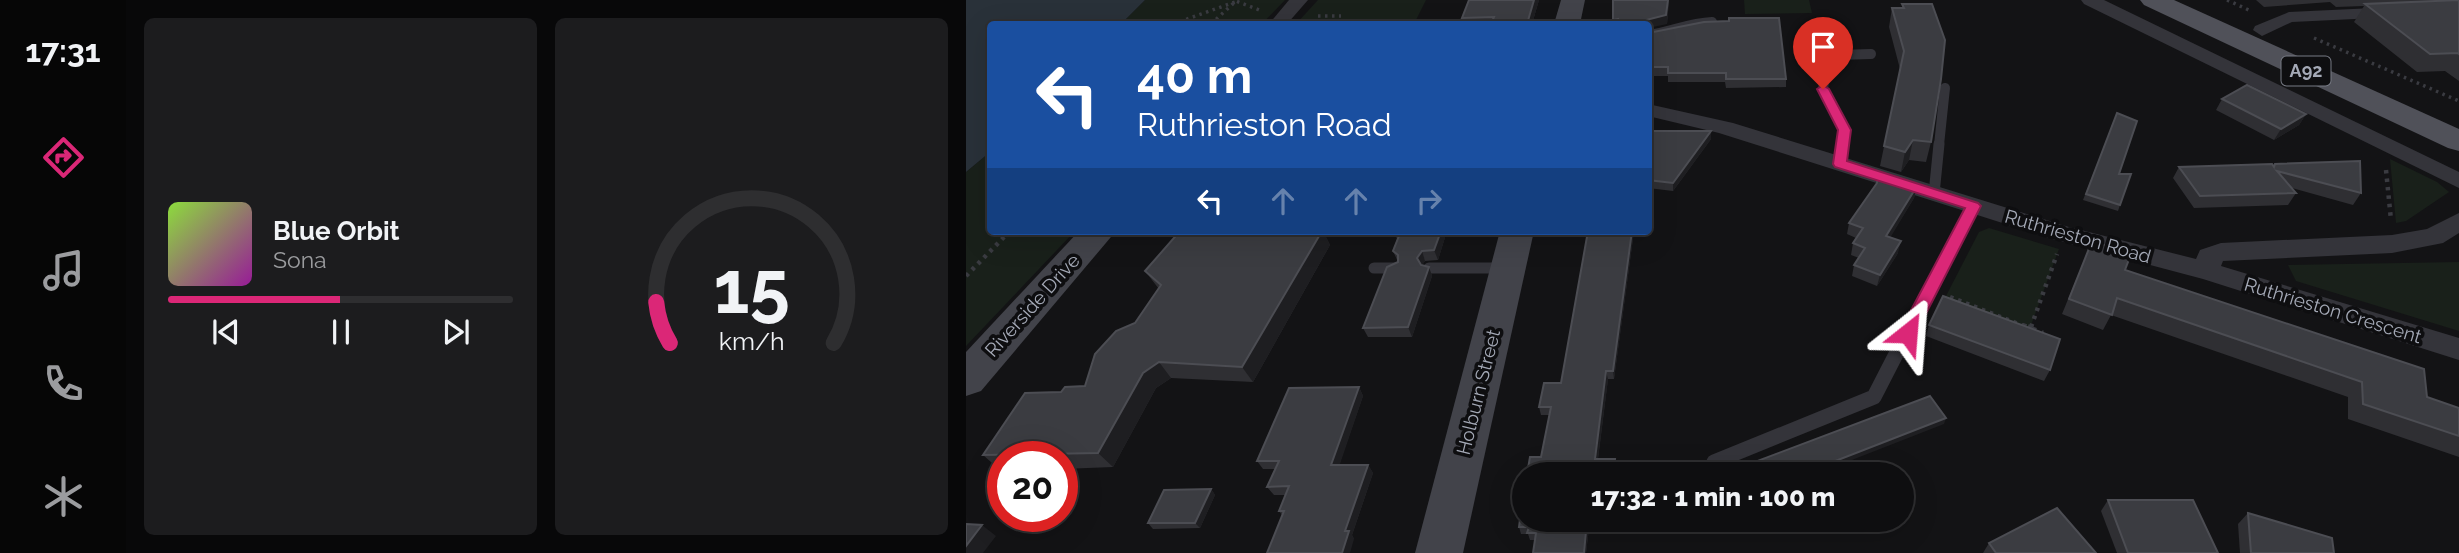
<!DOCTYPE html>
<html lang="en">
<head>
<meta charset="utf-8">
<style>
	:root { --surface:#0e0e10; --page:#1c1c1e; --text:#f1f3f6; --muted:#9b9c9f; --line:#2e2e30; --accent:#db2777 }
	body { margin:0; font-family:Raleway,sans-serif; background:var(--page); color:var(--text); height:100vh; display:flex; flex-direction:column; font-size:26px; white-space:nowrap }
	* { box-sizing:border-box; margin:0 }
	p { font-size:23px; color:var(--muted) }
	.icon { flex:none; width:38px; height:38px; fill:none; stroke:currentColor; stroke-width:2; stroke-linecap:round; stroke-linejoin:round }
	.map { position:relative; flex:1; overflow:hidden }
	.panel { display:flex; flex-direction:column; gap:18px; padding:18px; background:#080809; width:840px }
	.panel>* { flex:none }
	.banner { position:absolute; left:21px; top:21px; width:665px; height:214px; border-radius:7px; box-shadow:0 7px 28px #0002,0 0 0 2px var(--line); background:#1a4fa0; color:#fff; overflow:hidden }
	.speed { position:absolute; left:21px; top:441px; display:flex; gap:14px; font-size:35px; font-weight:700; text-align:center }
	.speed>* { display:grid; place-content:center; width:91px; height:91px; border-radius:50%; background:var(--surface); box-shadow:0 7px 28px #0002,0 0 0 2px var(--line); line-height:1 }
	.speed .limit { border:10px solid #d22; background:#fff; color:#111 }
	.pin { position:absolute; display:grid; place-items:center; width:60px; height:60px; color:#fff; margin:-72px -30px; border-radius:50% 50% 50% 0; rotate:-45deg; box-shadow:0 0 7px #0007 }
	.pin .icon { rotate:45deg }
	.me { position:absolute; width:77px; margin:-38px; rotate:28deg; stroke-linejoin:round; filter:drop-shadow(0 0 5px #0008) }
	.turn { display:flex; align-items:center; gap:24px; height:147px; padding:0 35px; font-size:32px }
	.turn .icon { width:91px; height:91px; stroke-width:2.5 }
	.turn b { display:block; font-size:49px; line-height:60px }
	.lanes { display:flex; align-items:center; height:66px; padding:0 35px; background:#0003; justify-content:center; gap:35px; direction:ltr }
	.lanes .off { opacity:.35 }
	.panel .tile { flex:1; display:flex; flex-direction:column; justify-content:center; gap:10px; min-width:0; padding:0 24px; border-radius:10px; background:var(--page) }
	.panel .dial { align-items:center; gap:0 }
	.dial svg { height:182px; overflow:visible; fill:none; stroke:var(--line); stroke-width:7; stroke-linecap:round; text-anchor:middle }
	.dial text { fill:var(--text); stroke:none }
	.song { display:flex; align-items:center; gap:21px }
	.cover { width:84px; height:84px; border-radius:10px; background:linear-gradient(135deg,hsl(90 70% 55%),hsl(300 70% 35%)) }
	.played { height:7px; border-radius:4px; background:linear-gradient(90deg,var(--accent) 50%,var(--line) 50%) }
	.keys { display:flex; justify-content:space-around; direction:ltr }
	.panel .tiles { flex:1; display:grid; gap:18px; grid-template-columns:repeat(2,1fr) }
	.trip { position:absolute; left:546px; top:462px; width:402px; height:70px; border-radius:35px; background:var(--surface); box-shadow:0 7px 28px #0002,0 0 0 2px var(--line); font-weight:800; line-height:70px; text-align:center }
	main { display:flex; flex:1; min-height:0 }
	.dock { display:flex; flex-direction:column; width:126px; justify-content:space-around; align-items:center; background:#060606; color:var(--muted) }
	.dock .icon { width:49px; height:49px }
	.dock .current { color:var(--accent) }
	.dock b { font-size:32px; color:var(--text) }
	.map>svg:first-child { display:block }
</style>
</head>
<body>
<main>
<nav class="dock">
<b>17:31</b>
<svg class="icon current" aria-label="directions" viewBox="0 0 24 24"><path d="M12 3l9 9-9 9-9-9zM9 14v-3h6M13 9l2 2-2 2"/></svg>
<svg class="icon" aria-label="music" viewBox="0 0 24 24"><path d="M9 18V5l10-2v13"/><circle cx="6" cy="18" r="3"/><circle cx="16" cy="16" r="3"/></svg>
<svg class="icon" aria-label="phone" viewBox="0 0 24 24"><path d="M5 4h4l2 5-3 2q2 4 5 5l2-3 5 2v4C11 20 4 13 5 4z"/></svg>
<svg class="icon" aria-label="climate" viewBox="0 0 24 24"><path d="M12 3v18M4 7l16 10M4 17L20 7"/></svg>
</nav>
<section class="panel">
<div class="tiles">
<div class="tile">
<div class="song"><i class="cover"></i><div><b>Blue Orbit</b><p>Sona</p></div></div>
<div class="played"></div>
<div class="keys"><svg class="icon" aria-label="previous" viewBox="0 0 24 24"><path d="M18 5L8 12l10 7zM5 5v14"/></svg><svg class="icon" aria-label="pause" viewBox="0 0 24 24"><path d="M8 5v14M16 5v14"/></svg><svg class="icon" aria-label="next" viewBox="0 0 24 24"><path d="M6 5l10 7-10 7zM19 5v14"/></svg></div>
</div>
<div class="tile dial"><svg viewBox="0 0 100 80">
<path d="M14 69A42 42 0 1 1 86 69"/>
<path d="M14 69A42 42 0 0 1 8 51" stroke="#db2777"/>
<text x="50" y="56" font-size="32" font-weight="700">15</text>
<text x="50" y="72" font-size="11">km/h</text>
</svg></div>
</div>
</section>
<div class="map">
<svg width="1493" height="553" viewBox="0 0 1493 553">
	<rect width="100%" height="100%" fill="#131315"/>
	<g fill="#19201a">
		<polygon points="179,0 319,0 296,24 155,24"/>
		<polygon points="352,0 460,0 448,24 330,24"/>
		<polygon points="778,0 843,0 846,13 779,14"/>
		<polygon points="24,152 24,231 109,231 0,346 0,172"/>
		<polygon points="1424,159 1471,182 1483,192 1440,221 1430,223"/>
		<polygon points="1023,228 1093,249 1064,328 980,296 1013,232"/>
		<polygon points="1493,262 1493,331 1330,281 1322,265"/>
	</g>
	<polygon fill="#293139" points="0,0 179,0 155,24 24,24 24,152 0,172"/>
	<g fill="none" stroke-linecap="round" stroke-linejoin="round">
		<g stroke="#3a3b41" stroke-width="3.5" stroke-dasharray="2.5 4.5" stroke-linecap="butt">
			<polyline points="1261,0 1285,11"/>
			<polyline points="352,16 375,16"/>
			<polyline points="207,24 269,2"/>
			<polyline points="245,24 270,1 296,11"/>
			<polyline points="1348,38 1493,101"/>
		</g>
		<g stroke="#3a3b41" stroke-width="4.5" stroke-dasharray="3.5 5" stroke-linecap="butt">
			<polyline points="1420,170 1425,220"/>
			<polyline points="0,276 44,231"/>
			<polyline points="984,297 1060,327"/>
			<polyline points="1065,327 1091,254"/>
		</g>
		<g stroke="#3a3b41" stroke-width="5" stroke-dasharray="4.5 6" stroke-linecap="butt">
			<polyline points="1056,325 1077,333"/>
			<polyline points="1064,328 1065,325"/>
		</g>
		<g stroke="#34343a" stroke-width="10">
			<path d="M682 35C705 32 722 23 746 22"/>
			<polyline points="876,145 878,130 857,89 861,59 872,55 905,54"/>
			<polyline points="973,145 979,88"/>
		</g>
		<g stroke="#34343a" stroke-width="11">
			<polyline points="874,164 876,144"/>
			<polyline points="968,194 973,144"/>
			<polyline points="408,268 428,268"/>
			<polyline points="463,268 539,268"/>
			<polyline points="944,327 1007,206"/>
		</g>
		<polyline stroke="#34343a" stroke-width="15" points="748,462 908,397 945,325"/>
		<g fill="#34343a" fill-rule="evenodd">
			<polygon points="323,0 342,0 321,24 303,24"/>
			<polygon points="1115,0 1138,0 1493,172 1493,188 1118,4"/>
			<polygon points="1493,4 1493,14 1326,22 1296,36 1287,30 1289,26 1323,12"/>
			<polygon points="682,104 767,123 1103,227 1230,259 1234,250 1255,243 1426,235 1461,229 1493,213 1493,233 1477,243 1426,253 1257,261 1255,266 1493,338 1493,360 1237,279 1090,240 753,133 682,116"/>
		</g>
		<g fill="#42434a" fill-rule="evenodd">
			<polygon points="595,0 619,0 614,24 588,24"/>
			<polygon points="113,231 150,231 15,391 0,396 0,352"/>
			<polygon points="534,231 568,231 497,553 449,553"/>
		</g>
		<polygon fill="#505159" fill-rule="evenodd" points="1174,0 1208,0 1493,129 1493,151 1482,148 1178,5"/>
	</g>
	<g fill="#2f2f33">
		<polygon points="573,0 566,24 498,24 496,18"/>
		<polygon points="647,0 703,0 701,24 647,24"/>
		<polygon points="1290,0 1493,0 1493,81 1479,71 1451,72 1388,22 1398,6 1370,7 1364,2 1298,7"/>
		<polygon points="936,4 965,142 960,162 943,160 935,172 914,166 934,69 923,27 926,8 936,8"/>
		<polygon points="682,33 820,79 820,87 760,88 759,82 702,82 702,76 682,76"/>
		<polygon points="1256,99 1340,114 1333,125 1308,140 1250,110"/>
		<polygon points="1151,113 1154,205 1152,211 1117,200"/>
		<polygon points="682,131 745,139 707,191 682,188"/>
		<polygon points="1309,164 1395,193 1387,205 1326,188 1330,193 1322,205 1228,208 1207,178 1213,167 1307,166"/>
		<polygon points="951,186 948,198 924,237 932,253 911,286 886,276 888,265 893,258 885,255 887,243 890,238 881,234 883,223"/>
		<polygon points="214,231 357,231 364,245 287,382 205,378 190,388 147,467 96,469 96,457 37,457 37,470 34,470 17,455 95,392 119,386 169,323 193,289 179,271"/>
		<polygon points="428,231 481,231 472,260 459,261 456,265 463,267 466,276 446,337 402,337 397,328 432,262 427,251 431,239"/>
		<polygon points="622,231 668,231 648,379 642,379 632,459 650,466 575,457 583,415 575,415 573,407 595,383"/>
		<polygon points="1126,241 1159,270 1461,397 1493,408 1493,457 1382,419 1382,397 1145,315 1137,330 1096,314"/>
		<polygon points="963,325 1084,370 1078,381 960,336"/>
		<polygon points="393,387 397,396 373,465 402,465 407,473 386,535 388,539 316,515 313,511 320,495 308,495 301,487 309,469 297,469 291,461"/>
		<polygon points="245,489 249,495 234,528 187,529 182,523"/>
		<polygon points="1142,500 1252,553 1151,553 1135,511"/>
		<polygon points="1282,513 1368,553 1274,553 1272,524"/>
		<polygon points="624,520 620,553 567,553 569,540 564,540 562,534 555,534 553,527"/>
		<polygon points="1023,543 1130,553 1017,553"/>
	</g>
	<g fill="#1e1e21">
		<polygon points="568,0 573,0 566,24 561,24"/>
		<polygon points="702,0 703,0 701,24 682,28 682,24 675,24 676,21"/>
		<polygon points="1340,114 1333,125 1308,140 1315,129"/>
		<polygon points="745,131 745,139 707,191 707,183"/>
		<polygon points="947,140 943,160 935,172 939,152"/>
		<polygon points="951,186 948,198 918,248 920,236"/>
		<polygon points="356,231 357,231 364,245 287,382 276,367"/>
		<polygon points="475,231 481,231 472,260 468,250"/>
		<polygon points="666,231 668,231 648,379 647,371"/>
		<polygon points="935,241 932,253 911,286 914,275"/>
		<polygon points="456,251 459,261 455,267 451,258"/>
		<polygon points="463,267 466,276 446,337 442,327"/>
		<polygon points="193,362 205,378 190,388 147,467 132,453 177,373"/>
		<polygon points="640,371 642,379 631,466 629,459"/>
		<polygon points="393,387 397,396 371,473 365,465"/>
		<polygon points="980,418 978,424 850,474 836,474"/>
		<polygon points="649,459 650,466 649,474 647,474"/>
		<polygon points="402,465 407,473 386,535 388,539 384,553 376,553 379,531"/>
		<polygon points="245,489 249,495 234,528 229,523"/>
		<polygon points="621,520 624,520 620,553 618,553"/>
		<polygon points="16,525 30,536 17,553 0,553 0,546"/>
	</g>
	<g fill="#3b3c41" stroke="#4c4d53" stroke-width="2">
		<polygon points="503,0 568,0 561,24 525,24 528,17 496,18"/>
		<polygon points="647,0 702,0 700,15 676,21 675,24 651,24 652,19 647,20"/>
		<polygon points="1493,0 1493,54 1492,53 1464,54 1399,4"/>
		<polygon points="936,4 966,4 979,40 975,79 965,142 947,140 939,152 918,146 938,51 926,8 938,8"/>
		<polygon points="763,18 813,18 820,79 760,79 760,73 702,73 702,67 682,67 682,33 738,22 763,21"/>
		<polygon points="1281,85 1340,114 1315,129 1256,99"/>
		<polygon points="1151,113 1171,121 1153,174 1165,174 1154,205 1120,194"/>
		<polygon points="682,131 745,131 707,183 682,180"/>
		<polygon points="1394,161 1395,193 1311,171 1330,193 1234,196 1213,167 1306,164 1308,167 1309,164"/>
		<polygon points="912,174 951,186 920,236 935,241 914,275 888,265 899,248 887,243 897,228 883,223 911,183"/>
		<polygon points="214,231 356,231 276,367 193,362 177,373 132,453 17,455 59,393 95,392 99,387 119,386 129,354 150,331 169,323 195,285 179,271"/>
		<polygon points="435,231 475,231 468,250 456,251 451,258 455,265 463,267 442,327 397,328 421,267 432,262 432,255 427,251"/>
		<polygon points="622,231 666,231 647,371 640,371 629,459 649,459 647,474 561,474 564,457 575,457 585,407 573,407 578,383 595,383"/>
		<polygon points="1126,241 1165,254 1159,270 1458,369 1461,397 1493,408 1493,436 1397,404 1396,382 1151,298 1146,315 1103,299"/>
		<polygon points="977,296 1094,339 1084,370 963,325"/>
		<polygon points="393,387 365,465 402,465 379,531 383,531 376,553 301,553 318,511 313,511 323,486 301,487 313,461 291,461 323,388"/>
		<polygon points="964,396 980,418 836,474 757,474"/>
		<polygon points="245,489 229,523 182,523 198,490"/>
		<polygon points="558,490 558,520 621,520 618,553 567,553 570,533 561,533 563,527 553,527"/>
		<polygon points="1142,500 1227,500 1252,553 1162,553"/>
		<polygon points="1091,508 1130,553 1030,553 1023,543"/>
		<polygon points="1282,513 1366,538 1368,553 1285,553"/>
		<polygon points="0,524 16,525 0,546"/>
	</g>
	<polygon fill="#db2777" stroke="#8e194d" stroke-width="2" points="857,85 863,89 885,130 881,161 1012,203 1015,206 948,337 936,337 933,333 999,208 869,167 867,164 872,130 851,89"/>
	<g text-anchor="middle" stroke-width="7" stroke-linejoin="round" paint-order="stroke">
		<rect fill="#0e0e10" stroke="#777a84" stroke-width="2" x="1315.5" y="56.5" width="49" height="29" rx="5"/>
		<g font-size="18" font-weight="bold" fill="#a4a9b6">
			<text x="1340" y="77">A92</text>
		</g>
		<g font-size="19" fill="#a4a9b6" stroke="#0e0e10">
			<text transform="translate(1112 236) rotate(16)" y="7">Ruthrieston Road</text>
			<text transform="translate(66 305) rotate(-48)" y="7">Riverside Drive</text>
			<text transform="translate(1367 310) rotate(17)" y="7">Ruthrieston Crescent</text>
			<text transform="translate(512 392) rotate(-76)" y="7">Holburn Street</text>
		</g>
	</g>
</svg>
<div class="speed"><div class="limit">20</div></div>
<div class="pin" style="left:857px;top:89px;background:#d93025"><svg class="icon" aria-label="arrive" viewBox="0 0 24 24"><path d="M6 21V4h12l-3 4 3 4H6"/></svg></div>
<svg class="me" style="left:942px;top:333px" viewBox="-20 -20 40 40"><path d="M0-17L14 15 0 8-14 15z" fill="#db2777" stroke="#fff" stroke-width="4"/></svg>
<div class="trip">17:32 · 1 min · 100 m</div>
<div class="banner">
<div class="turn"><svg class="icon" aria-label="left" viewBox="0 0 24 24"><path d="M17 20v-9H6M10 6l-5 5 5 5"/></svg><div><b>40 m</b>Ruthrieston Road</div></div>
<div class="lanes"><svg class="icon" aria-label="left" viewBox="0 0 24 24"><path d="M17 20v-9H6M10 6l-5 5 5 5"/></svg><svg class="icon off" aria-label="ahead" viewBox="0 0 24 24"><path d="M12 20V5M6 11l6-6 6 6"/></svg><svg class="icon off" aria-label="ahead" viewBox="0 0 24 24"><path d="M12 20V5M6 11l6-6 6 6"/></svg><svg class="icon off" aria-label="right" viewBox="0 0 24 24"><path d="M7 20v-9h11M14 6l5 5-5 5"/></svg></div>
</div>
</div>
</main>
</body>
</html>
